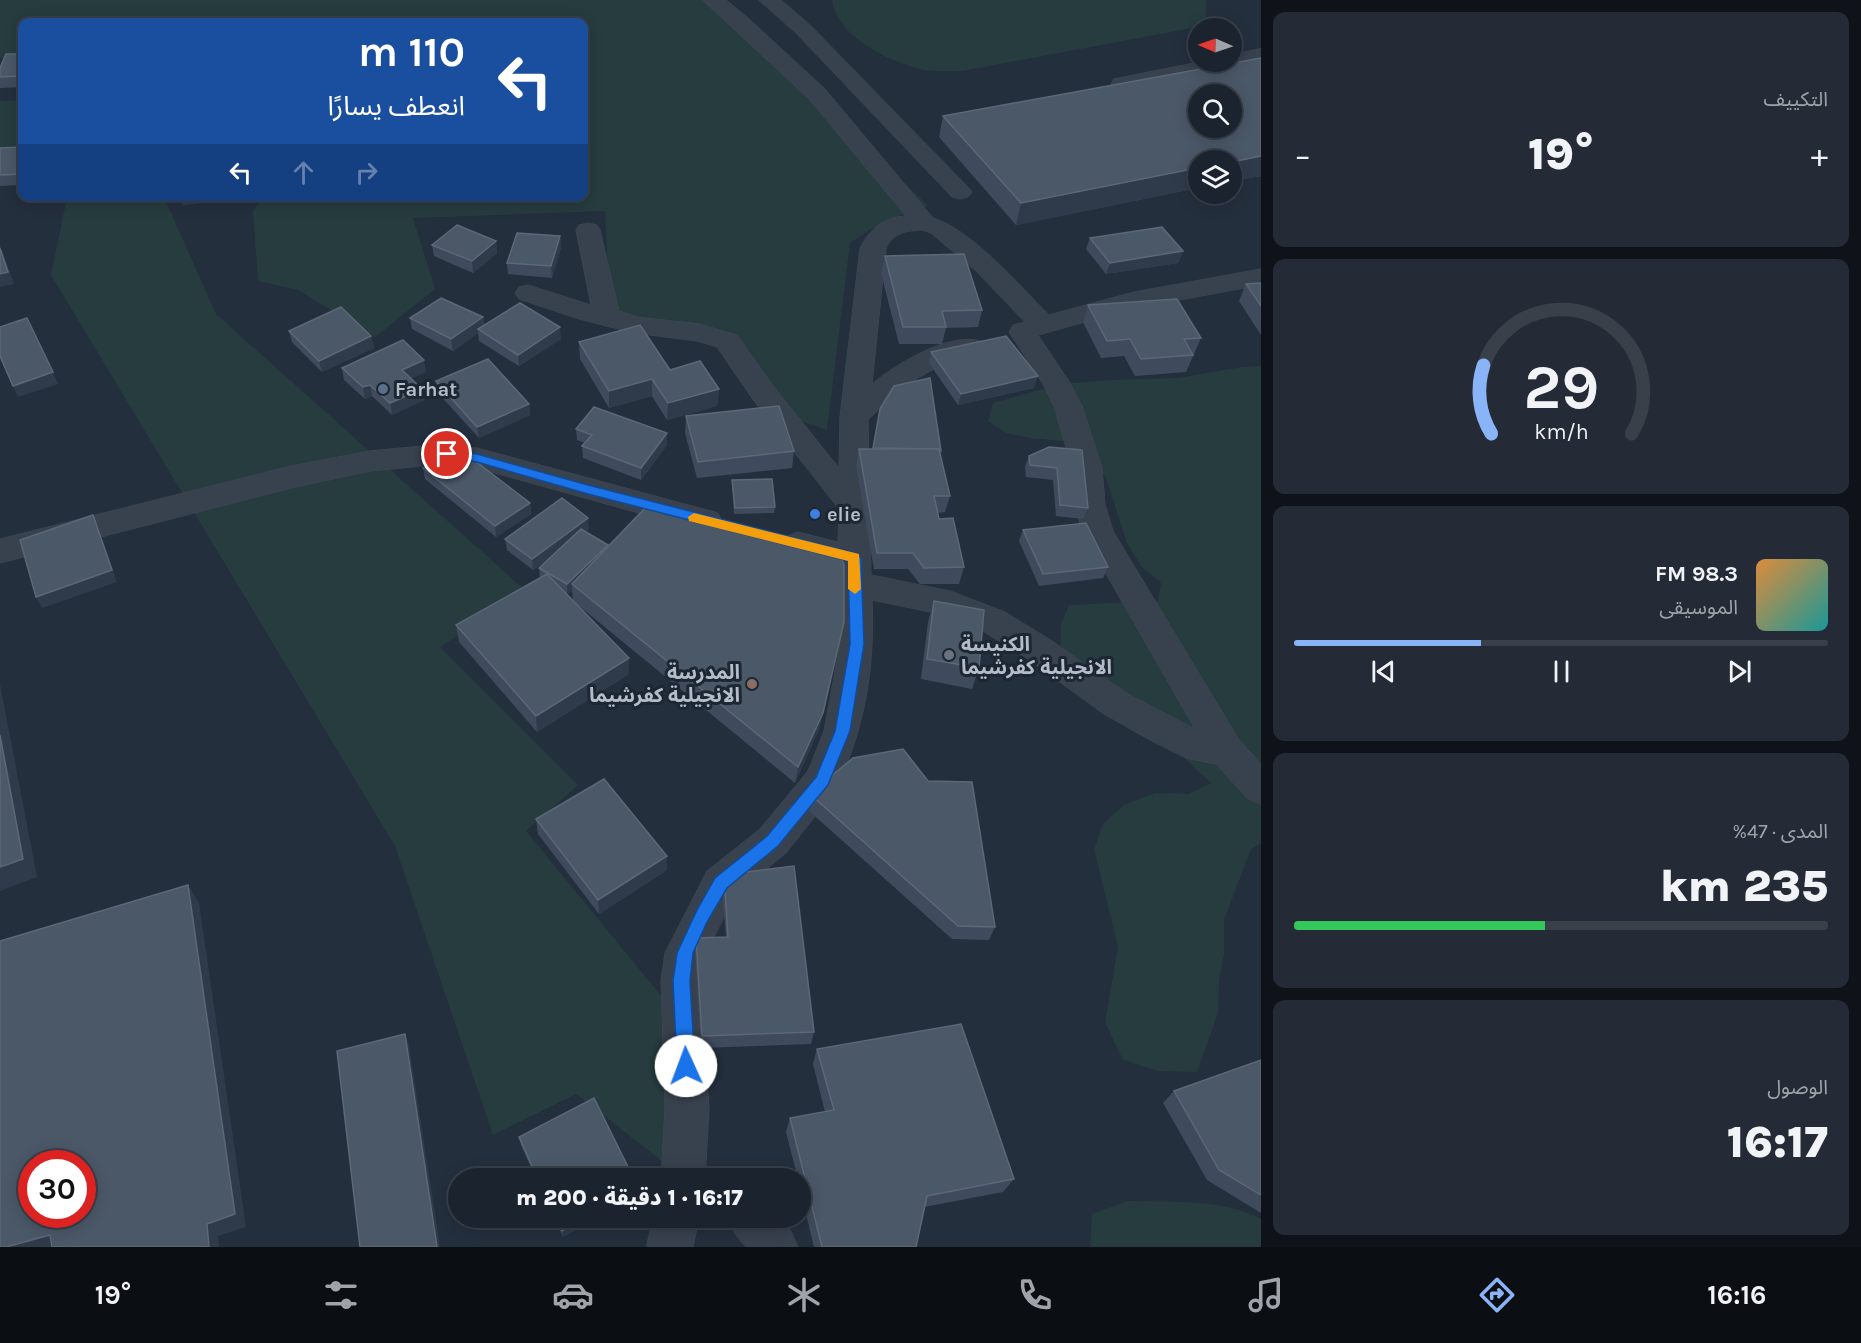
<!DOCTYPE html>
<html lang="ar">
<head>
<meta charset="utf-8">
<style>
	:root { --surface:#1b232e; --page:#242b36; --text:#f1f3f6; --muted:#a0a4aa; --line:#39404a; --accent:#8ab4f8 }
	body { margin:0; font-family:Karla,"Noto Sans Arabic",sans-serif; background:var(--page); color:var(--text); direction:rtl; height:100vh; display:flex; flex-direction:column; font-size:22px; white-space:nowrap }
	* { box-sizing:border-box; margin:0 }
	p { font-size:20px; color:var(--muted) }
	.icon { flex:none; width:33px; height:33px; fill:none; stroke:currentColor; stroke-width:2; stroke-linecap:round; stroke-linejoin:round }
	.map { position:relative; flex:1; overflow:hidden; direction:ltr }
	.sheet { display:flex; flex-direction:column; gap:12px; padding:12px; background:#0f1319; width:600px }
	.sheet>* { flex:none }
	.banner { position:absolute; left:18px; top:18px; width:570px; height:183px; border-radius:12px; box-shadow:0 3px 15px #0003,0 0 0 2px var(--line); direction:rtl; background:#1a4fa0; color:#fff; overflow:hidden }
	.needle { width:39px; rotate:272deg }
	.controls { position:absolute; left:1188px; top:18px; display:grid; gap:12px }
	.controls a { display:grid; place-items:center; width:54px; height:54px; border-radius:50%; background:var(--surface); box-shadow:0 3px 15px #0003,0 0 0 2px var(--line); font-size:30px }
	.speed { position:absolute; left:18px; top:1150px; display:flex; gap:12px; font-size:30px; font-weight:700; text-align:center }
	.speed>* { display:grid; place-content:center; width:78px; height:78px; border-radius:50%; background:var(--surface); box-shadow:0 3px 15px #0003,0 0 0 2px var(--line); line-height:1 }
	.speed .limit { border:9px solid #d22; background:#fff; color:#111 }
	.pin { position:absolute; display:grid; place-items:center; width:51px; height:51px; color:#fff; margin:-26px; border:3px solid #fff; border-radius:50%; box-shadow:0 2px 6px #0007 }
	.me { position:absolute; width:66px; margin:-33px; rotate:358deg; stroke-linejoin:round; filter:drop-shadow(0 0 4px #0008) }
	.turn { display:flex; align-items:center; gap:21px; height:126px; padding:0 24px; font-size:27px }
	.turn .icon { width:78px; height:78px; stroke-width:2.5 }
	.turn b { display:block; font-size:42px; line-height:51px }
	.lanes { display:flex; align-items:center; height:57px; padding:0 24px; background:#0003; justify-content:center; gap:30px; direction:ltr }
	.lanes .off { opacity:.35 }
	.big { font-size:45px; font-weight:800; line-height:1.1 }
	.sheet .card { flex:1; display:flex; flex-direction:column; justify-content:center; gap:9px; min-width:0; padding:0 21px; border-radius:12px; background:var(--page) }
	.sheet .dial { align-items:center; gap:0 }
	.dial svg { height:156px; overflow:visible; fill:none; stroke:var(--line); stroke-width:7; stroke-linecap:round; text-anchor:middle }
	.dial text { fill:var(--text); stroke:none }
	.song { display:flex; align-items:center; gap:18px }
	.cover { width:72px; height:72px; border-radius:9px; background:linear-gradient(135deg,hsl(30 70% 55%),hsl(180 70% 35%)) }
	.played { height:6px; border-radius:3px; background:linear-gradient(90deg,var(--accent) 35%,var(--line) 35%) }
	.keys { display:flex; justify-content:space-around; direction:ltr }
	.heat { display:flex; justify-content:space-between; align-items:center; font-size:33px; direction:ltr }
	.charge { height:9px; border-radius:4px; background:linear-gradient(90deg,#34c759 47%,var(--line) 0) }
	.trip { position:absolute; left:448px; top:1168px; width:363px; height:60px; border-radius:30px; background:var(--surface); box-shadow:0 3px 15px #0003,0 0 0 2px var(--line); font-weight:800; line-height:60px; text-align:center; direction:rtl }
	.tabs { display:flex; height:96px; justify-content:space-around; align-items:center; background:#0b0e12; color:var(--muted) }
	.tabs .icon { width:42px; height:42px }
	.tabs .on { color:var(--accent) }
	.tabs b { font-size:27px; color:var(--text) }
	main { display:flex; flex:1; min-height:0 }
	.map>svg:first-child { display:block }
</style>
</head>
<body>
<main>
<section class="sheet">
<div class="card"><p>التكييف</p>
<div class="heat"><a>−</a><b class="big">19°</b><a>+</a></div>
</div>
<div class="card dial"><svg viewBox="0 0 100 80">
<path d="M14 69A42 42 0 1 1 86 69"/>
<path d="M14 69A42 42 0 0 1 10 34" stroke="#8ab4f8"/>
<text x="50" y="56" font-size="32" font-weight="700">29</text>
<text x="50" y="72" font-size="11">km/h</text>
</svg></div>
<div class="card">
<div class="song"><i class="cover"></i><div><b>98.3 FM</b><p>الموسيقى</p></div></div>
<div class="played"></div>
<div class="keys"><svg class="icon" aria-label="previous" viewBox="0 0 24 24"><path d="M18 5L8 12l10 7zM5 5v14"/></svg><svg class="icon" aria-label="pause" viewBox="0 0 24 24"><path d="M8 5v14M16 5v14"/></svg><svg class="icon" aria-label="next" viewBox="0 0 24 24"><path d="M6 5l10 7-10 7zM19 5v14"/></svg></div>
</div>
<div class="card"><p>المدى · 47%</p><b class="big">235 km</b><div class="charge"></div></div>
<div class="card"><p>الوصول</p><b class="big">16:17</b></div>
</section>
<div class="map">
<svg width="1261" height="1247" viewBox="0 0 1261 1247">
	<rect width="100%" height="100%" fill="#242f3e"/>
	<g fill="#263c3f">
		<polygon points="0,0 718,0 790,55 807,88 928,206 884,221 850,243 827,430 801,421 736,340 610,315 605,211 413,218 435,289 375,337 298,290 258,281 253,211 265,196 584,196 584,22 22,22 22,57 0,58"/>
		<path d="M832 0H1206V19L1197 27 962 71C953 71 943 72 934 71 899 68 837 39 832 0Z"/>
		<polygon points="22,100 22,148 0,149 0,101"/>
		<polygon points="67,197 164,197 216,314 526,591 440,647 578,785 526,831 681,1020 685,1179 576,1094 493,1135 395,846 51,275"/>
		<path d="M1261 366V843L1251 849 1224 920V954L1219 980 1218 1013 1197 1072 1158 1071 1123 1060 1105 1022 1118 947 1094 849 1103 824 1124 805 1155 793 1189 794 1211 783C1175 752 1148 715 1113 684 1098 670 1077 659 1060 646L1061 624 1069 605 1158 601 1161 583 1141 566 1127 543 1106 478 1083 443 1030 438 1006 433 988 421 993 403 1060 384 1111 380 1178 378 1242 367Z"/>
		<path d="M1128 1201C1171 1203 1222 1198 1261 1219V1247H1090L1092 1214Z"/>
	</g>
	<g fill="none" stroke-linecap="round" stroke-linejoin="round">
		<g stroke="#414a57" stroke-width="1">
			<g id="minor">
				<path d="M703 0H726L747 17 825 89 933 218C972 230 1019 285 1049 315L1134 292 1261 269V285L1136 308 1038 335 1070 383 1082 406 1102 468 1105 504 1113 531 1239 740 1261 764V804L1248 799 1216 764 1186 758 1150 740 1104 714 1028 659 981 630 945 615 872 600C875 668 865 729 835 791L786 853 735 895 705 955 701 981 709 1109 705 1179H661L665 1109 661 981 665 953 707 871 760 829 808 771 824 731 840 644 838 566 787 552 782 544 787 536 798 532 838 542 839 509 754 401 717 347 697 341 634 333 579 319 519 299 515 293 519 287 528 285 591 305 576 230 579 225 588 223 597 225 600 230 619 311 637 317 699 324 737 335 774 387 839 468 840 417 860 248C870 229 883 217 906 216L809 99ZM922 230 931 233 977 272 1025 322 1013 325 1009 332 1043 384 1054 406 1072 468 1075 504 1082 532 1195 729 1128 694 1052 641 1005 612 950 591 871 575 868 420C907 381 928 367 981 353L985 347 981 341C948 332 896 364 872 384L886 248C894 232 906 231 922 230Z"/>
				<polygon points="759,0 781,0 810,25 968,187 972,192 968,197 960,199 952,197 796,33"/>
				<polygon points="1261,49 1261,61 1122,91 1114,89 1111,84 1114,79 1199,62 1232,62 1232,55"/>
				<polygon points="423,446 477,448 707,510 718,513 722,521 718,529 707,532 477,468 423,466 370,471 291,488 0,563 0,539 291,466 370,451"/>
				<polygon points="653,1218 699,1218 693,1247 647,1247"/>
				<polygon points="728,1218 781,1218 791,1231 798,1247 746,1247 735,1234"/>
			</g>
		</g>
		<use href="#minor" fill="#38414e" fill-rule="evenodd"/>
	</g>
	<g fill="#3f4b5c">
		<polygon points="22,54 22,87 0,88 0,68"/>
		<polygon points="1261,58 1261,176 1232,181 1232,160 1198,160 1198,188 1016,225 939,137 943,116"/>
		<polygon points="22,147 22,185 0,186 0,148"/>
		<polygon points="560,236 561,248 552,278 508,274 507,263"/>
		<polygon points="1090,238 1183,251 1178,263 1106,274 1086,249"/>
		<polygon points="496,241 497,253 473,273 434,256 432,245"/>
		<polygon points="885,256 982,310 978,327 946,328 942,344 899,344 881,273"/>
		<polygon points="1261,283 1261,335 1239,301 1246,284"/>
		<polygon points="1088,305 1201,338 1186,372 1135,376 1124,356 1101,358 1083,322"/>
		<polygon points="483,317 484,325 561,339 519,366 479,341 478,333 453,351 412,329 410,318"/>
		<polygon points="289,331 371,336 374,348 322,372 292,342"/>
		<polygon points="579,342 670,370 719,389 717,406 667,420 652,396 609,408 580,359"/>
		<polygon points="931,352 1034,388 958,405 929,363"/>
		<polygon points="342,368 426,372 411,378 424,400 392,415 372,396 365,399 344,380"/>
		<polygon points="436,381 529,404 530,415 479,438 438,393"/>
		<polygon points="686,416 794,451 792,468 697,478 685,433"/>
		<polygon points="576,429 667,445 641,480 583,458 582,446 585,443 577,440"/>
		<polygon points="1049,447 1088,508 1083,519 1056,516 1053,480 1026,477 1025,467 1029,456"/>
		<polygon points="859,449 941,451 940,455 950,496 945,512 938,513 939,519 964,567 959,584 920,584 908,569 874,569 856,466"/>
		<polygon points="423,468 530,503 531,514 496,537 425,479"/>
		<polygon points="732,480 775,507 774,513 734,514 732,486"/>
		<polygon points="589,529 585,532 608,545 608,547 840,638 819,729 795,783 573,601 572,590 567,595 629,674 537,732 459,642 456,625 540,578 539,568 552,556 533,570 507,550 505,539"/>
		<polygon points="1023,530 1108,567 1103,578 1039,586 1019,541"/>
		<polygon points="934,601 979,668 972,689 921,679 928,622"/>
		<polygon points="810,794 995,927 989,940 952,939 807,809"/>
		<polygon points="536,819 667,870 599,914 538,834"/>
		<polygon points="724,875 814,1032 811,1044 701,1048 695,952 696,938 726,937 722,889"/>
		<polygon points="817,1049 1014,1179 1003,1192 924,1207 916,1247 814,1247 801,1193 801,1179 798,1179 786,1132 790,1118 825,1112 813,1064"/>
		<polygon points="1261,1060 1261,1213 1207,1180 1163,1103 1174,1091"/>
		<polygon points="519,1137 634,1179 536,1179 521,1145"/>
		<polygon points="554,1218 597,1218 563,1237"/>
	</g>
	<g fill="#2f3b4b">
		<polygon points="1261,156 1261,176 1232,181 1232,162"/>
		<polygon points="1198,168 1198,188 1016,225 1021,203"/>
		<polygon points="180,196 211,196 212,201 183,206"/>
		<polygon points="560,236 561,248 552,278 551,266"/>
		<polygon points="496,241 497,253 473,273 472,261"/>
		<polygon points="0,245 14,284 0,287"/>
		<polygon points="1183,251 1178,263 1106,274 1110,263"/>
		<polygon points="483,317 484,329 478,329 478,333 453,351 451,339"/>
		<polygon points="560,327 561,339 519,366 518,355"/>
		<polygon points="371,336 374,348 322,372 319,361"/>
		<polygon points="424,360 426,372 404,381 402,370"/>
		<polygon points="53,372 58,384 18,397 13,386"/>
		<polygon points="1038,376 1034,388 958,405 961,394"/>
		<polygon points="652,379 652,396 609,408 609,391"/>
		<polygon points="370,385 372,396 365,399 363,387"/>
		<polygon points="422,389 424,400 392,415 390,403"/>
		<polygon points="719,389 717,406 667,420 668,403"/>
		<polygon points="529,404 530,415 479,438 477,427"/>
		<polygon points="667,433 667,445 641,480 641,468"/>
		<polygon points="530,503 531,514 496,537 495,526"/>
		<polygon points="93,515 98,527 117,582 42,608 36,597"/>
		<polygon points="588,518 589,529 533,570 532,559"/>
		<polygon points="608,545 608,556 572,584 572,590 567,595 567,584"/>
		<polygon points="840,638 819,729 795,783 798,767"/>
		<polygon points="629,658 629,674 537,732 536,716"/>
		<polygon points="0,684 37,877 0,891"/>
		<polygon points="667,856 667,870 599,914 598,900"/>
		<polygon points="188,885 199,903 246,1227 218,1236 219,1247 209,1247 207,1224"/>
		<polygon points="405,1034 409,1046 440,1247 437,1247"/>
		<polygon points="585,1218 597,1218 563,1237 562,1231"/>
		<polygon points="50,1235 65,1247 6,1247"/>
	</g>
	<g fill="#4b5868" stroke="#5c6777" stroke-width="1.5" fill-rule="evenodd">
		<polygon points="6,54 22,54 22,76 0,77 0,68"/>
		<path d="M1261 58V156L1232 162V160H1198V168L1021 203 943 116ZM1198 94H1232V128H1198Z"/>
		<polygon points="22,147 22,174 0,175 0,148"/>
		<polygon points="457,225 496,241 472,261 432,245"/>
		<polygon points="1162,227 1183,251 1110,263 1090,238"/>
		<polygon points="517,233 560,236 551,266 507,263"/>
		<polygon points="0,248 8,272 0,274"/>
		<polygon points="964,254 982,310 942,311 946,327 903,327 885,256"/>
		<polygon points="1261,283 1261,306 1246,284"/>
		<polygon points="441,298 483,317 451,339 410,318"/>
		<polygon points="1177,299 1201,338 1184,339 1193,355 1141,359 1130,339 1107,341 1088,305"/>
		<polygon points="520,303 560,327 518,355 478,329"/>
		<polygon points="341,307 371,336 319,361 289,331"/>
		<polygon points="27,318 53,372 13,386 0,356 0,327"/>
		<polygon points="640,325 670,370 700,361 719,389 668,403 652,379 609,391 579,342"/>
		<polygon points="1006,336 1038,376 961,394 931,352"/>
		<polygon points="403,340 424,360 402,370 422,389 390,403 370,385 363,387 342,368"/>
		<polygon points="488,359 529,404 477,427 436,381"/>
		<polygon points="930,378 941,451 939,451 939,449 873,448 880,409 894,386"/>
		<polygon points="779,406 794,451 698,462 686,416"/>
		<polygon points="594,407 667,433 641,468 582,446 592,435 576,429"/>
		<polygon points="457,447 530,503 495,526 423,468"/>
		<polygon points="1049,447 1082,450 1088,508 1060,505 1057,468 1030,465 1029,456"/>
		<polygon points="859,449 939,449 950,496 934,496 939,519 953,518 964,567 924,568 913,553 877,553"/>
		<polygon points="772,479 775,507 735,508 732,480"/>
		<polygon points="562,498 588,518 532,559 505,539"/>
		<polygon points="647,506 838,549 844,565 844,622 823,713 798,767 572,584"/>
		<polygon points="93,515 112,570 36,597 20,540"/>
		<polygon points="1086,523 1108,567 1043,574 1023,530"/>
		<polygon points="581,529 608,545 567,584 539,568"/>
		<polygon points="547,574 629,658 536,716 456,625"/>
		<polygon points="934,601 984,610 979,668 927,659"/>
		<polygon points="0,735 23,859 0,867"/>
		<polygon points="903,749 928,781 972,782 995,927 958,926 810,794 853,758"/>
		<polygon points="604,779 667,856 598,900 536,819"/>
		<polygon points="794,866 814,1032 702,1036 696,938 728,937 724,875"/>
		<path d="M188 885 235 1214 207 1224 209 1247H52L50 1235 6 1247H0V941ZM32 1164H82V1215H32Z"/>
		<polygon points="961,1024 1014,1179 927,1196 916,1247 822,1247 790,1118 834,1110 817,1049"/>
		<polygon points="405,1034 437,1247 360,1247 337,1051"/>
		<polygon points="1261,1060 1261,1195 1219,1170 1174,1091"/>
		<polygon points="594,1098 634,1179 538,1179 519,1137"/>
		<polygon points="556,1218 585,1218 562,1231"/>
	</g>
	<polygon fill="#1a73e8" stroke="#114b97" stroke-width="1.5" points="447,450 477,454 588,485 854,553 861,558 864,644 850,731 828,785 778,846 727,888 707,922 693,953 690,981 695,1066 692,1073 686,1075 680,1073 677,1066 673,981 677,953 696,912 715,878 767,836 816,777 835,731 850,644 848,561 588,494 477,462 443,457 441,454"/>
	<polygon fill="#f59e0b" points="694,513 859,554 861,589 855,594 848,589 848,561 689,521 688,517"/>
	<circle fill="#5c6f8a" stroke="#1d2633" stroke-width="2" cx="383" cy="389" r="6"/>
	<circle fill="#3f7fe0" stroke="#1d2633" stroke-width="2" cx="815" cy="514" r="6"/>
	<circle fill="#6b7280" stroke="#1d2633" stroke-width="2" cx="949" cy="655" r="6"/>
	<circle fill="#8d6e63" stroke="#1d2633" stroke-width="2" cx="752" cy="684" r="6"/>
	<g text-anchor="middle" stroke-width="6" stroke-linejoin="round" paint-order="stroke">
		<g font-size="20" font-weight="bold" fill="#b4bcc9" stroke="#1d2633" text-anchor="start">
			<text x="395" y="396">Farhat</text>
			<text x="827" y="521">elie</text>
			<text x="961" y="651">الكنيسة<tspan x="961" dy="23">الانجيلية كفرشيما</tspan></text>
			<text x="740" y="679" text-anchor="end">المدرسة<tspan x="740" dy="23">الانجيلية كفرشيما</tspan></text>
		</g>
	</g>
</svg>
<div class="controls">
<a><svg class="needle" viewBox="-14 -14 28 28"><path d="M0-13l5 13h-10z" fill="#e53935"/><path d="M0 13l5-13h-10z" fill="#a0a4aa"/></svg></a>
<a><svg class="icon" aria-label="search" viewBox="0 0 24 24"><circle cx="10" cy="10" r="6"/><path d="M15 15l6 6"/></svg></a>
<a><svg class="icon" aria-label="layers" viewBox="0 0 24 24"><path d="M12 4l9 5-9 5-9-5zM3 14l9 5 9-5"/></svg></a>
</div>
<div class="speed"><div class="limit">30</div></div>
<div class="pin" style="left:447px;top:454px;background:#d93025"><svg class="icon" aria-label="arrive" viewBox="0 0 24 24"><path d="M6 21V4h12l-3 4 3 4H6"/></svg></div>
<svg class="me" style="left:686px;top:1066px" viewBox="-20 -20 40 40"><circle r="19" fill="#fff"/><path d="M0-13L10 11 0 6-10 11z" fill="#1a73e8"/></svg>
<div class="trip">16:17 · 1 دقيقة · 200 m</div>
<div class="banner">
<div class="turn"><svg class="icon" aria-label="left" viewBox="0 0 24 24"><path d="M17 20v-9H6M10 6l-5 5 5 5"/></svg><div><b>110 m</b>انعطف يسارًا</div></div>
<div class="lanes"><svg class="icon" aria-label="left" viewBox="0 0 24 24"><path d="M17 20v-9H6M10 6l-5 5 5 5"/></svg><svg class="icon off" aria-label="ahead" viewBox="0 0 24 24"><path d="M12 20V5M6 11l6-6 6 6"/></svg><svg class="icon off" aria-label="right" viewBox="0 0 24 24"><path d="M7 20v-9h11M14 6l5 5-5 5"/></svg></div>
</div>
</div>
</main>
<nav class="tabs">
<b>16:16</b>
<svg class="icon on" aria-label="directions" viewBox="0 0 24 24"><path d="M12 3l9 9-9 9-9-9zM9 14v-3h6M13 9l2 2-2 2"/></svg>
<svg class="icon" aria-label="music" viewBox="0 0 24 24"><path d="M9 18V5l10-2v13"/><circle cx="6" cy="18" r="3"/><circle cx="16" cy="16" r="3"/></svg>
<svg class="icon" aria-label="phone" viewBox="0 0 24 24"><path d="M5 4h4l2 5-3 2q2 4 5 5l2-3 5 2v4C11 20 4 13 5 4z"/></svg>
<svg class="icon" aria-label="climate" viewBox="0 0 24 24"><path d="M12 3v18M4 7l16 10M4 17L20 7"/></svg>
<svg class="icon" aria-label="car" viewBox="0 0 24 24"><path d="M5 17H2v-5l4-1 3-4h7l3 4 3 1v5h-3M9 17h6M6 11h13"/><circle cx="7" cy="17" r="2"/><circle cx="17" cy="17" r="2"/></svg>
<svg class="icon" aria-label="filters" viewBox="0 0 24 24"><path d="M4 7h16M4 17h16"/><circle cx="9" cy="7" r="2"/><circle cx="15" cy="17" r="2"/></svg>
<b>19°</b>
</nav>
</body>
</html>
